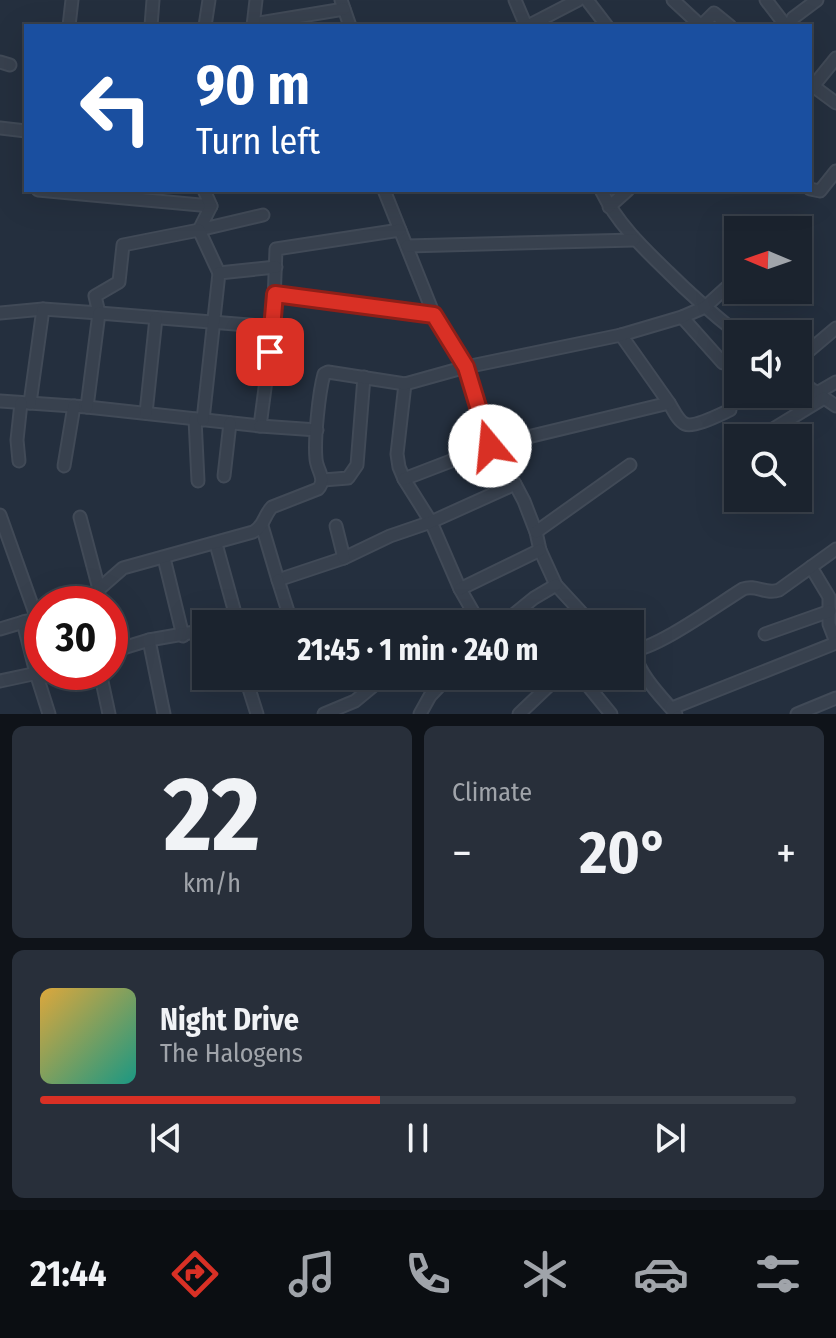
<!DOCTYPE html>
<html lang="en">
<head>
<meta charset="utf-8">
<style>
	:root { --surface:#1b232e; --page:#282f3a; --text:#f1f3f6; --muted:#a0a4aa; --line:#39404a; --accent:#d93025 }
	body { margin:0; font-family:"Fira Sans Condensed",sans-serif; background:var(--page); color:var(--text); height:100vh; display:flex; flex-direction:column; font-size:30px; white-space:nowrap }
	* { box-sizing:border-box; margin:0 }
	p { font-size:26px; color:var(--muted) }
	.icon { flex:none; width:44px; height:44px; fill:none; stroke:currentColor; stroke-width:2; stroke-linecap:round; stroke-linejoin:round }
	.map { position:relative; height:714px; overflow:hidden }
	.drawer { display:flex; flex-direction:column; gap:12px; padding:12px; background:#0f1319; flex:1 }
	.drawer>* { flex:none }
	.top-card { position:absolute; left:24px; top:24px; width:788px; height:168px; border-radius:0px; box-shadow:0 8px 32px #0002,0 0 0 2px var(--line); background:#1a4fa0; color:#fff; overflow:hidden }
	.needle { width:52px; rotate:272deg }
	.controls { position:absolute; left:724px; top:216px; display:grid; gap:16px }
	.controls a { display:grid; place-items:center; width:88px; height:88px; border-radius:0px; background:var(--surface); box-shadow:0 8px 32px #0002,0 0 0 2px var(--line); font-size:40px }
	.speed { position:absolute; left:24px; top:586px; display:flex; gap:16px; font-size:40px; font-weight:700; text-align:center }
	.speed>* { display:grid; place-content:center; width:104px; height:104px; border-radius:50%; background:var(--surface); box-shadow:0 8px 32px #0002,0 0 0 2px var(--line); line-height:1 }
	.speed .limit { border:12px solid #d22; background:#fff; color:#111 }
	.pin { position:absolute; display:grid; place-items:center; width:68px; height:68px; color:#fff; margin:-34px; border-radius:16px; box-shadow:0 4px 12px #0006 }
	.me { position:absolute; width:88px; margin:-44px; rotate:343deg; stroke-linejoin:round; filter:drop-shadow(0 0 6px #0008) }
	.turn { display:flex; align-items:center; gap:28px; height:168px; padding:0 40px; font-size:36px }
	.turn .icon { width:104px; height:104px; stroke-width:2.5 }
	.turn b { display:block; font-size:56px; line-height:68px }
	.big { font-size:60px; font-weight:700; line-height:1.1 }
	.drawer .widget { flex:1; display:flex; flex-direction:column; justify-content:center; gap:12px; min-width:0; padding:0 28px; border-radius:12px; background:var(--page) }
	.drawer .dial { align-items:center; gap:0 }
	.dial b { font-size:104px; line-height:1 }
	.song { display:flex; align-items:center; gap:24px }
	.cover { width:96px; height:96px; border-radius:12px; background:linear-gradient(135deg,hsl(40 70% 55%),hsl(170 70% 35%)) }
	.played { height:8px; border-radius:4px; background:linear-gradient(90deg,var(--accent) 45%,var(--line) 45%) }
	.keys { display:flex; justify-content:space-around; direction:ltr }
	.heat { display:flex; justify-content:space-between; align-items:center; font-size:44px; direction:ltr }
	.drawer .tiles { flex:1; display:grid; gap:12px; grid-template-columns:1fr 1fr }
	.widget:last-child { grid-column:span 2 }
	.trip { position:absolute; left:192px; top:610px; width:452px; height:80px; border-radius:0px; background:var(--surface); box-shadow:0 8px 32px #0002,0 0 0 2px var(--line); font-weight:700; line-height:80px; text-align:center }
	.menu { display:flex; height:128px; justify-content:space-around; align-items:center; background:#0b0e12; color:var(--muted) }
	.menu .icon { width:56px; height:56px }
	.menu .on { color:var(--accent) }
	.menu b { font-size:36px; color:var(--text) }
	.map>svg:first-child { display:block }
</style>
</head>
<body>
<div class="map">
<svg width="836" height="714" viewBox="0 0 836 714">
	<rect width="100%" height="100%" fill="#242f3e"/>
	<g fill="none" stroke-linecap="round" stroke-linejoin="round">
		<g stroke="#414a57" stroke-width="15">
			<g id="street">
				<polyline points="341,0 350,26"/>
				<polyline points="515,0 526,26"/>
				<polyline points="587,0 607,26"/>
				<polyline points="673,0 701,26 714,13 730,26"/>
				<polyline points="766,0 786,26"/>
				<polyline points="253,24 344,9"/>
				<polyline points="69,26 72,0"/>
				<polyline points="151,26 153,0"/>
				<polyline points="205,26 209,0"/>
				<polyline points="253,26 256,0"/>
				<polyline points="528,26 578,0"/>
				<polyline points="790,26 793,18 817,0"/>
				<polyline points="0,62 10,65"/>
				<polyline points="813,86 836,103"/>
				<polyline points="810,90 836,58"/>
				<polyline points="0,128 26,131"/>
				<polyline points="810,189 820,191 836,171"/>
				<polyline points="38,190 211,206"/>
				<polyline points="204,190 211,206 199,230 263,215"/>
				<polyline points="384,190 434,315 466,367 490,446 515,484 524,501 536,532 540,550 556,585 592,624"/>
				<path d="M601 190C617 223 642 247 668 272 690 294 713 314 738 334"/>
				<polyline points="609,207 628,190"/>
				<polyline points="407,246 634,240"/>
				<polyline points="275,294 434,315"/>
				<polyline points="0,313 43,309"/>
				<polyline points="682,317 723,363"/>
				<polyline points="798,360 836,328"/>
				<polyline points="798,380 836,406"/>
				<polyline points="405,384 397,454 399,467 404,479 431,522 460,589 480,624"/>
				<polyline points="817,393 836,382"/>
				<polyline points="0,401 87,407 260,426 273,327 276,249 400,230"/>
				<polyline points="30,403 43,309 99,313 95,296 119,282 123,245 199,230 219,273"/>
				<path d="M669 403C673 409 678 421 685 424 694 428 721 414 730 410"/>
				<polyline points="87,407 99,313 273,327"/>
				<polyline points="146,413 156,318"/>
				<polyline points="195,419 198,481"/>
				<polyline points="203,420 219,273 276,267"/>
				<polyline points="260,426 317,430"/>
				<polyline points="760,437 824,398"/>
				<polyline points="19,461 17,440 21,403"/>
				<polyline points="64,466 74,406"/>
				<polyline points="224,476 230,423"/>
				<polyline points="404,479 490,446 669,403 621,335"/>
				<polyline points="323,480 348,478 357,465 364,377"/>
				<polyline points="0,515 36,616"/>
				<polyline points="80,517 99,589"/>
				<polyline points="262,526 278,580 344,558 390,536 431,522 515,484"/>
				<polyline points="336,526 344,558"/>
				<polyline points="536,532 630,465"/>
				<polyline points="216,544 235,613 234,618 230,624"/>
				<polyline points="164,558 183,636"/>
				<polyline points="811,567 829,597 829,624 836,642"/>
				<polyline points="278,580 292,624"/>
				<polyline points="460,589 540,550"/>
				<path d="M68 604 85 598 99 589 123 568 253 532C264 527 264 515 272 507L318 489C327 479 317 471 316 459 314 440 319 392 324 374L328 372 405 384 466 367 621 335 682 317 705 307 738 277"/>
				<polyline points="23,622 36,673 49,714"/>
				<polyline points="502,624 534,598 556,585"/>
				<polyline points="0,629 27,621"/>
				<polyline points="765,634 830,611"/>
				<polyline points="149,640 164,714"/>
				<path d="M630 651C657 649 717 605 743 589 756 584 766 595 779 590L836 549"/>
				<path d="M633 651C641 677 659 694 676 714"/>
				<polyline points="110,652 149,640 206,630"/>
				<polyline points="100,672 109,714"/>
				<polyline points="245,676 257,714"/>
				<polyline points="580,676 611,714"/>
				<polyline points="0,681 42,672"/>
				<polyline points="672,708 836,643"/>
				<polyline points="324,714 355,701 378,682 389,676"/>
				<polyline points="420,714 430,696 449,676"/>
				<polyline points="519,714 559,676"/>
				<polyline points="797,714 836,698"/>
			</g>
		</g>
		<use href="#street" stroke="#38414e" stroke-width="11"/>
	</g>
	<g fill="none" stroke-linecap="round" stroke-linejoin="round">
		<g stroke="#8d1f18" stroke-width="20">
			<polyline id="route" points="270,352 275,294 434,315 466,367 490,446"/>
		</g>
		<use href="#route" stroke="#d93025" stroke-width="14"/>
	</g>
</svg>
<div class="controls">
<a><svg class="needle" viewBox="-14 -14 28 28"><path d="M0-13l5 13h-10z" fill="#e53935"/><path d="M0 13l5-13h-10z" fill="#a0a4aa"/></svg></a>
<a><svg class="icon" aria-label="sound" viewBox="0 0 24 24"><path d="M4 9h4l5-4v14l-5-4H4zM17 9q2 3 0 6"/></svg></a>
<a><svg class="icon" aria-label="search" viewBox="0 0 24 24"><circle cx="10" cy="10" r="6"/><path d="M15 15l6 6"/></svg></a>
</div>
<div class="speed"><div class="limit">30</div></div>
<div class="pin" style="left:270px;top:352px;background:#d93025"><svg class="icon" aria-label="arrive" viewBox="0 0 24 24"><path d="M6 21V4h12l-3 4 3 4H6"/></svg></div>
<svg class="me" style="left:490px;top:446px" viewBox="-20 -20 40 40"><circle r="19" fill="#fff"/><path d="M0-13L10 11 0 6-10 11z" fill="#d93025"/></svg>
<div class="trip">21:45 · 1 min · 240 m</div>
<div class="top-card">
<div class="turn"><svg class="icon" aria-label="left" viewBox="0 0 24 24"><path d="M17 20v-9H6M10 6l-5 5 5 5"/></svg><div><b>90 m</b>Turn left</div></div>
</div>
</div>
<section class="drawer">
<div class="tiles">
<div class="widget dial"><b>22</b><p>km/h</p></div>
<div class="widget"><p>Climate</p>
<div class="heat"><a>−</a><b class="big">20°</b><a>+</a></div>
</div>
<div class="widget">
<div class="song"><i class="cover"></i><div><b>Night Drive</b><p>The Halogens</p></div></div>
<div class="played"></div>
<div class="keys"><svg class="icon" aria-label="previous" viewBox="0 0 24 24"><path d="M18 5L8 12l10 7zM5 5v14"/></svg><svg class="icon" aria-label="pause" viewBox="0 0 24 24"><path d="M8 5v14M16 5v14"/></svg><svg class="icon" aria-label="next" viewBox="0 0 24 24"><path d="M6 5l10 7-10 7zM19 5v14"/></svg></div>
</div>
</div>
</section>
<nav class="menu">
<b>21:44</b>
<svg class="icon on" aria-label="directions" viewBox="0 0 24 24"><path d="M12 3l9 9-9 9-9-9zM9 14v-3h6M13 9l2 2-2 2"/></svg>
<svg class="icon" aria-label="music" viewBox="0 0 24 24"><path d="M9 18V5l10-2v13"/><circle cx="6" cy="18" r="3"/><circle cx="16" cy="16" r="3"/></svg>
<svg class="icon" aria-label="phone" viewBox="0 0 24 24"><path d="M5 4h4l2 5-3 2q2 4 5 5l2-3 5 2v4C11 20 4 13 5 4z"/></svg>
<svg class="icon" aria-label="climate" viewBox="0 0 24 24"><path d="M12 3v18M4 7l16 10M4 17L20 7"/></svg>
<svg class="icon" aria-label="car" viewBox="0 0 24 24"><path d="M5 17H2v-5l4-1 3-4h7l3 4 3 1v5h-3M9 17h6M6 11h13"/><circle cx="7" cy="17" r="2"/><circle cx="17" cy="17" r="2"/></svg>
<svg class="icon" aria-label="filters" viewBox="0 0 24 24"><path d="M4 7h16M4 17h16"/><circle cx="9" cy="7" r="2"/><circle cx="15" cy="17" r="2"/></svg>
</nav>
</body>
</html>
